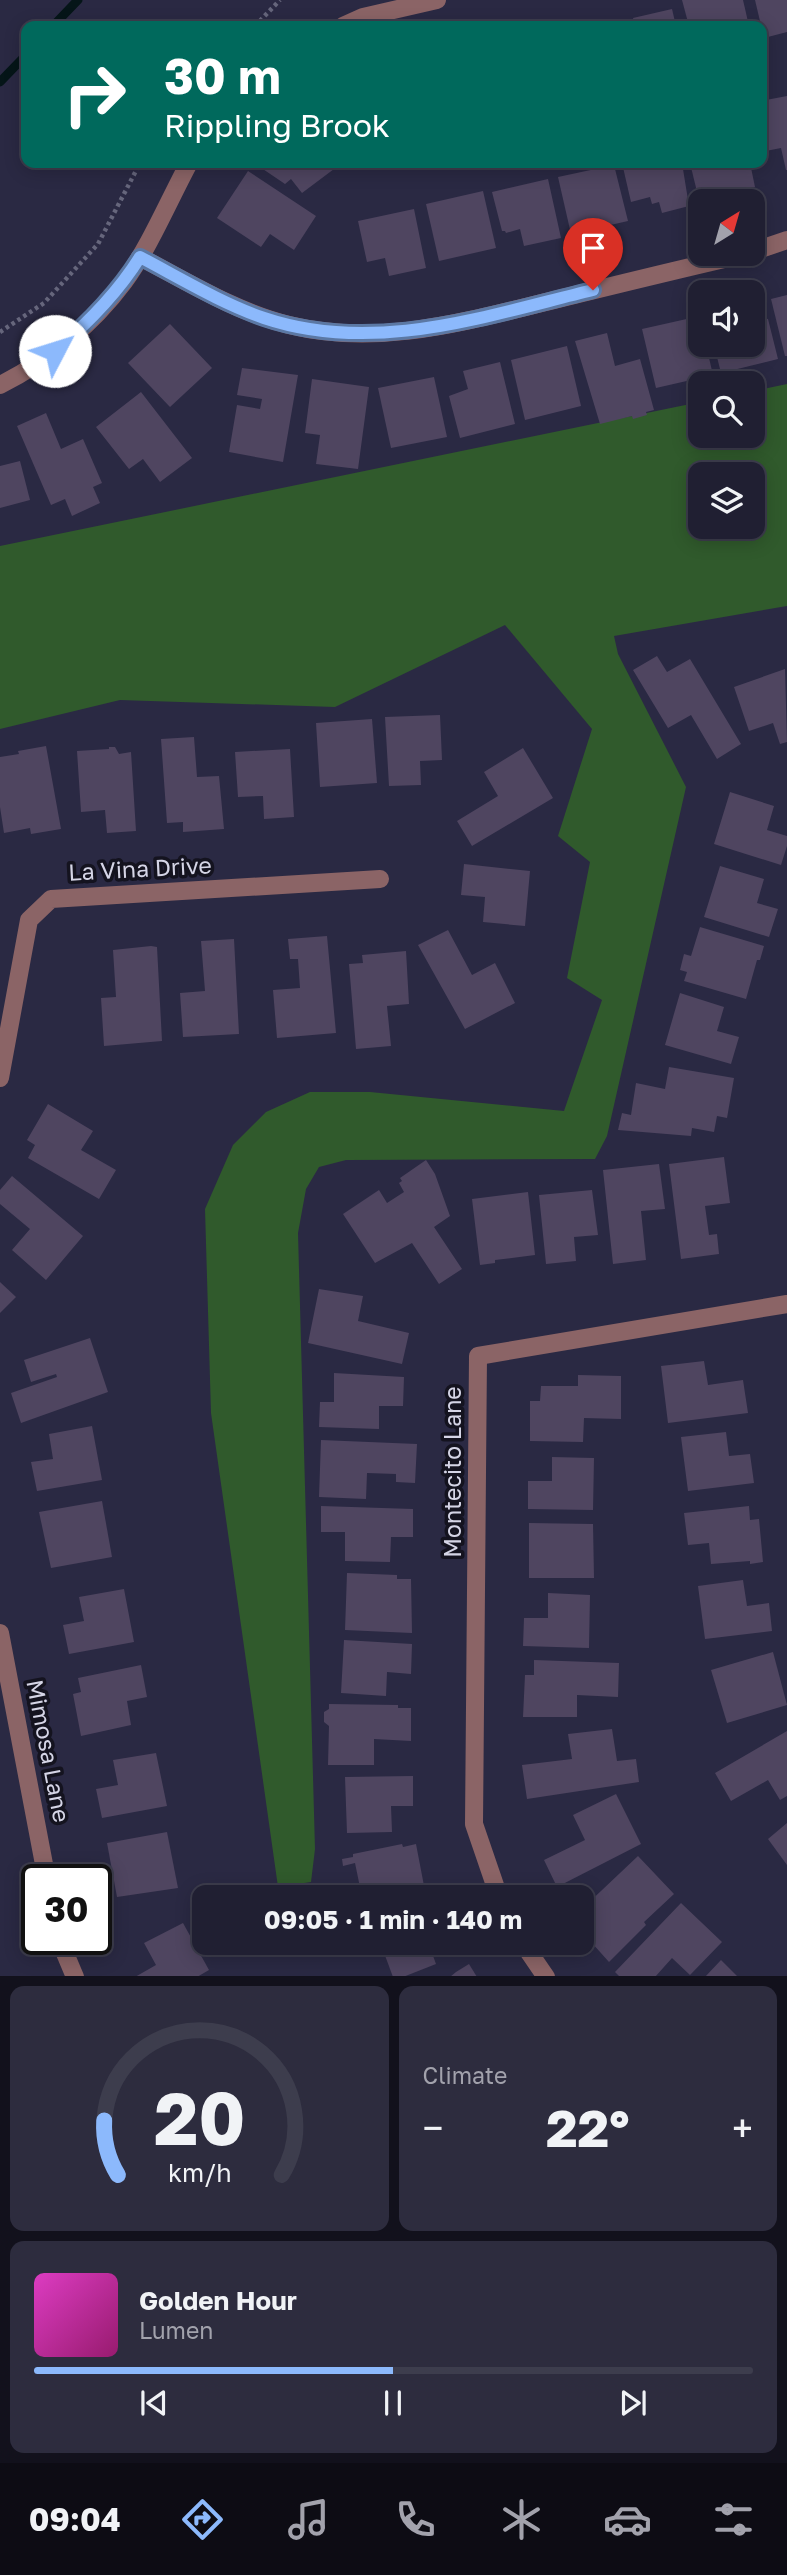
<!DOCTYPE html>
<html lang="en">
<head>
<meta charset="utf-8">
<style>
	:root { --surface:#201f32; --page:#2d2c3e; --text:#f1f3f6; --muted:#a2a2ac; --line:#3d3d4d; --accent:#8cb9fc }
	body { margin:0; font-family:"Golos Text",sans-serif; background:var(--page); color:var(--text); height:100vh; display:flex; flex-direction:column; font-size:26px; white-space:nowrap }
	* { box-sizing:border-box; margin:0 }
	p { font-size:23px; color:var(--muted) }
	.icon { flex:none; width:38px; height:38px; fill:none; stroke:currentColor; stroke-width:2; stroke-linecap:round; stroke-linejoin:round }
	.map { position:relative; height:1976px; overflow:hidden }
	.panel { display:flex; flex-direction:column; gap:10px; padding:10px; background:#12111c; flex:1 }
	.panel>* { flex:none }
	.hud { position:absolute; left:21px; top:21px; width:746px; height:147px; border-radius:14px; box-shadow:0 4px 18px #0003,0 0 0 2px var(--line); background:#00695c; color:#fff; overflow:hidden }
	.needle { width:46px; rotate:37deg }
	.tools { position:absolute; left:688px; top:189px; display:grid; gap:14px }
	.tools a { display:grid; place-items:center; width:77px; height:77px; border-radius:14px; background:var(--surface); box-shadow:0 4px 18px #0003,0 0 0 2px var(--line); font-size:35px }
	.speed { position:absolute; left:21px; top:1864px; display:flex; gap:14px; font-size:35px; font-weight:700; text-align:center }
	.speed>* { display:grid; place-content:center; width:91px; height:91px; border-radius:50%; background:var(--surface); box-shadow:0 4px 18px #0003,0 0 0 2px var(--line); line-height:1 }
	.speed .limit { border:4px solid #111; border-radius:10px; background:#fff; color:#111 }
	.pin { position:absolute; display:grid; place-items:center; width:60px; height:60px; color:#fff; margin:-72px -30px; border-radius:50% 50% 50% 0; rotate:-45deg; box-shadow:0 0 7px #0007 }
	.pin .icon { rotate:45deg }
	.me { position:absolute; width:77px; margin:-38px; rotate:50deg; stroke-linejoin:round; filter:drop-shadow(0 0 5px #0008) }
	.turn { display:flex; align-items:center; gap:24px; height:147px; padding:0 28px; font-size:32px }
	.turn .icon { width:91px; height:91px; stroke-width:2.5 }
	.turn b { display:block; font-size:49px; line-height:60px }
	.big { font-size:52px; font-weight:700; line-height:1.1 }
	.panel .widget { flex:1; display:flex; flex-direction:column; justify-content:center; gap:10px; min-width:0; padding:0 24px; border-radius:14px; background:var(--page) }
	.panel .dial { align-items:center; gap:0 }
	.dial svg { height:182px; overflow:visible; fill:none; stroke:var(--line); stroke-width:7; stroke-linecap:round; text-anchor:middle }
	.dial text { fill:var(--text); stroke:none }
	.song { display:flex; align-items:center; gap:21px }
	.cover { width:84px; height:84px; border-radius:10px; background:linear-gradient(135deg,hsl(310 70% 55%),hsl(320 70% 35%)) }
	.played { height:7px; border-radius:4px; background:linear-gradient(90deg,var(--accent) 50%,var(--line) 50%) }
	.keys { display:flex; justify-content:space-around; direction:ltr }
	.heat { display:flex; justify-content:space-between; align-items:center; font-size:38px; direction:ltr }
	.panel .tiles { flex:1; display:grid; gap:10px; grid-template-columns:1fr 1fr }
	.widget:last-child { grid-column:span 2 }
	.trip { position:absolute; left:192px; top:1885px; width:402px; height:70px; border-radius:14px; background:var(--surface); box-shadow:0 4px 18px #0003,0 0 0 2px var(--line); font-weight:700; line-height:70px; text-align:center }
	.dock { display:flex; height:112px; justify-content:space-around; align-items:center; background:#0d0c14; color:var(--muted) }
	.dock .icon { width:49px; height:49px }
	.dock .on { color:var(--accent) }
	.dock b { font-size:32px; color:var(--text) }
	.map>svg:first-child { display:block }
</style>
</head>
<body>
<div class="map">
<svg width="787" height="1977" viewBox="0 0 787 1977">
	<rect width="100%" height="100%" fill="#2a2943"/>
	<path fill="#305a2c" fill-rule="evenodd" d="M787 384V606L614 636 618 654 686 787 607 1136 595 1159 346 1160 319 1167 306 1189 298 1233 315 1849 311 1882 278 1887 211 1413 205 1209 233 1145 266 1112 310 1092H370L564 1111 602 1000 567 978 590 862 558 836 592 729 505 625 335 707 120 700 0 729V546L700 402V436H752L753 391ZM700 474H752V527H700Z"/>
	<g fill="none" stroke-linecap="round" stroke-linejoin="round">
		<g stroke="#051518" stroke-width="9">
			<polyline points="53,26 78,0"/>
			<polyline points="0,82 26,55"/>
		</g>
	</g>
	<g fill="#4f4560">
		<polygon points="682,0 743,0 749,26 689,26"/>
		<polygon points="755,0 787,0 787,32 764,38"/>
		<polygon points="672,9 676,26 635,26 633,18"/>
		<polygon points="787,96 787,170 786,170 781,148 761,152 761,101"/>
		<polygon points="254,163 342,163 302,193 291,179 285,184"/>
		<polygon points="622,163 682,163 689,206 662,213 659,202 652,204 650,197 631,202"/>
		<polygon points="690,163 750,163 755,187 699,200"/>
		<polygon points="614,165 628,221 571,234 558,177"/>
		<polygon points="248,171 316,216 294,250 270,234 261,247 217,218"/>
		<polygon points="548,179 561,238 524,246 520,229 506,233 505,231 502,231 492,192"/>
		<polygon points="483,191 496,248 439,261 426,204"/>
		<polygon points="414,209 426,268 389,276 385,258 367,262 358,221"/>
		<polygon points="787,295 787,356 785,356 771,299"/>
		<polygon points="700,316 700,345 706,345 713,375 656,388 642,329"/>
		<polygon points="763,318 768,319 778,359 721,373 714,345 752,345 752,321"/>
		<polygon points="170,324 212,368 170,407 128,363"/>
		<polygon points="607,333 615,366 640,359 654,410 646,412 647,415 633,419 632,416 600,424 575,341"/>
		<polygon points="567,346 581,406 525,420 511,360"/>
		<polygon points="500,362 515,424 460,438 449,396 468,389 463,371"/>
		<polygon points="242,368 298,375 283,462 229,452 237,405 260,409 262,399 237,395"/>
		<polygon points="434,377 447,437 391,448 378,388"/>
		<polygon points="312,379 369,387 358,469 316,464 320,435 305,433"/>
		<polygon points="141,392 192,458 160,482 143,459 129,469 96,427"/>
		<polygon points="46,413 61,449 83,439 102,483 93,487 100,503 72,516 65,499 51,505 17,426"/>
		<polygon points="20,461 30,500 0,508 0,466"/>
		<polygon points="657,656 667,672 690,659 741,744 717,759 691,715 668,728 633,670"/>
		<polygon points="785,669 787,742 780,744 773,723 749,731 734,687"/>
		<polygon points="440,715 442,760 420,761 421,785 389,786 385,717"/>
		<polygon points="372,719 377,783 320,787 316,723"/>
		<polygon points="194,737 197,777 219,776 224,829 183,832 183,822 167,823 161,739"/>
		<polygon points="46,746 61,829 31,834 30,828 4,833 0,807 0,757 19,754 18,751"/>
		<polygon points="109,747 115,747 119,754 131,752 136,831 107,833 105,810 81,812 77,751 109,749"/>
		<polygon points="523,748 553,798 472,846 457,821 498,796 484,772"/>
		<polygon points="290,749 294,817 264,819 263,796 238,797 235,752"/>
		<polygon points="730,792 774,806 767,830 787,836 787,846 781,865 714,844"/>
		<polygon points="464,864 530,871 525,926 483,922 485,897 461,895"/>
		<polygon points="720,866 764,879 757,903 778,909 769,937 704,917"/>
		<polygon points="700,927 764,946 760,960 757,960 746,999 684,981 687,972 680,970 684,954 691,956"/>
		<polygon points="448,930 472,975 495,963 515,1003 465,1029 418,945"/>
		<polygon points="327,936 336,1033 277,1038 273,990 300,988 298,959 290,959 288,939"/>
		<polygon points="234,939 239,1034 183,1037 180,993 205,991 201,941"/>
		<polygon points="151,946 157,947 162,1041 104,1046 101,998 116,997 113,950"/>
		<polygon points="406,951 409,1004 387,1006 391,1046 356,1049 349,964 363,963 362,955"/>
		<polygon points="680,993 724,1007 717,1031 739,1037 731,1064 665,1045"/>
		<polygon points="669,1067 734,1078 727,1118 717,1116 714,1132 692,1128 691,1136 618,1130 622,1113 631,1115 636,1083 665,1089"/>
		<polygon points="48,1104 93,1131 81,1150 116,1170 99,1199 28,1158 35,1145 27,1140"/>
		<polygon points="724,1157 730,1203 705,1206 709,1235 717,1234 719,1254 681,1259 669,1164"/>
		<polygon points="426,1160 435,1174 450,1216 434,1227 462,1269 439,1284 412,1243 375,1263 343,1214 379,1190 387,1203 404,1192 399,1183 402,1181 400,1178"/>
		<polygon points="659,1164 665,1209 641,1211 646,1260 613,1264 603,1170"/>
		<polygon points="12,1176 83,1236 46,1280 12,1250 30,1229 0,1204 0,1190"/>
		<polygon points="592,1190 598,1235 574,1237 576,1261 546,1264 539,1195"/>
		<polygon points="528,1192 535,1255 495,1260 495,1263 480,1265 472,1199"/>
		<polygon points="0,1282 16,1297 0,1313"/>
		<polygon points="319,1289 363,1296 358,1321 409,1333 402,1364 308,1343"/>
		<polygon points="90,1338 108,1392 21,1423 11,1393 57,1377 56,1374 31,1382 24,1360"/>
		<polygon points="704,1361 708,1385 743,1380 748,1413 668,1423 661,1366"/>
		<polygon points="334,1373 404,1377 403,1406 379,1406 379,1429 319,1427 320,1402 334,1402"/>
		<polygon points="578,1375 621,1376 621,1419 584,1418 583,1442 530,1441 530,1401 540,1401 541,1386 578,1386"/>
		<polygon points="92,1426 102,1480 37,1491 31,1462 53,1459 49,1434"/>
		<polygon points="726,1432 729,1456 750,1454 754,1483 688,1491 681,1437"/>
		<polygon points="321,1440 417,1444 415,1483 396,1482 396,1474 367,1473 366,1499 319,1497"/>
		<polygon points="552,1457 594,1458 593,1510 528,1509 528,1481 552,1481"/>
		<polygon points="102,1501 112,1557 51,1568 39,1512"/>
		<polygon points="321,1506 413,1509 413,1537 391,1537 390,1562 345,1561 345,1532 321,1532"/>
		<polygon points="749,1506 750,1520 759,1519 763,1562 750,1564 750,1561 711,1564 709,1543 688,1545 684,1513"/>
		<polygon points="529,1523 593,1524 594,1578 529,1578"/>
		<polygon points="347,1573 397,1575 397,1579 411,1579 412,1633 345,1630"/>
		<polygon points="743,1580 747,1606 769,1603 772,1631 705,1639 698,1586"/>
		<polygon points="124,1589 134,1642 69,1654 63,1625 84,1621 79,1597"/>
		<polygon points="548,1593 590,1595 589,1648 523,1646 524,1618 548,1618"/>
		<polygon points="344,1640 412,1644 411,1674 387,1672 386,1696 341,1693"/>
		<polygon points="773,1652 787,1705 727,1723 711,1670"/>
		<polygon points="534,1660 619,1663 618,1697 577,1695 577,1717 523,1717 525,1675 534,1675"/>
		<polygon points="141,1665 147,1697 127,1701 131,1725 81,1736 73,1694 81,1692 78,1678"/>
		<polygon points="329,1704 398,1705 398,1708 411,1708 411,1741 374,1739 374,1765 328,1765 329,1726 324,1722 324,1712 329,1709"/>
		<polygon points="612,1729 617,1761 636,1759 639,1782 527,1799 522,1765 572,1759 568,1734"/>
		<polygon points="787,1731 787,1796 780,1800 768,1780 731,1801 715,1773"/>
		<polygon points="156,1753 167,1806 102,1818 96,1789 118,1785 113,1760"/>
		<polygon points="413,1776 413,1806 391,1806 392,1832 347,1833 345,1777"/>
		<polygon points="616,1794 641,1844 557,1887 544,1860 585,1840 573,1815"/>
		<polygon points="787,1823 787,1865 768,1839"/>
		<polygon points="167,1832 178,1888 117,1897 107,1843"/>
		<polygon points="402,1844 403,1847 416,1844 425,1891 429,1891 430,1897 362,1897 355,1863 343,1866 342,1859 353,1857 353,1854"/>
		<polygon points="638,1856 674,1894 644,1922 646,1925 609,1962 583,1933 583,1928 586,1926 583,1922 583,1908"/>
		<polygon points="681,1903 722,1942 690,1975 672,1958 655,1977 620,1977 615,1972"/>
		<polygon points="183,1923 209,1970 197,1977 135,1977 156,1965 144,1943"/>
		<polygon points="380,1942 428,1942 436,1964 403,1977 393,1977"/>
		<polygon points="721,1960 738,1977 705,1977"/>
		<polygon points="469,1964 477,1977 450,1977 456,1972"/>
	</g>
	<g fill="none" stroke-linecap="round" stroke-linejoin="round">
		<g stroke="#66667c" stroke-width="4.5" stroke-dasharray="3.5 3.5" stroke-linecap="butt">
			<polyline points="255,26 280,0"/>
			<polyline points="0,332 44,303 98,244 140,163"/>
		</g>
		<g stroke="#8b6466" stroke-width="18">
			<polyline points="343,26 363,17 437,0"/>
			<polyline points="752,252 787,240"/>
			<path d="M140 257C188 282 236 312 289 325 378 347 463 322 550 301 615 285 680 269 746 254"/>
			<path d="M0 385C48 361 92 325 124 282 150 246 168 202 189 163"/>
			<polyline points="0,1078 29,920 51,899 380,879"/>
			<polyline points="0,1633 47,1880"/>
			<polyline points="499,1897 474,1824 478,1356 787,1304"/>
			<polyline points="59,1939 75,1977"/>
			<polyline points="522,1942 546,1977"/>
		</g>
	</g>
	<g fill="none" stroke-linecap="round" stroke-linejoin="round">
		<g stroke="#5b78a4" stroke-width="18">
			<path id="route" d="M55 351C88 323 117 294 140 257 180 278 221 303 264 318 374 355 485 316 593 290"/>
		</g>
		<use href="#route" stroke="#8cb9fc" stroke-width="12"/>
	</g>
	<g text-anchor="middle" stroke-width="7" stroke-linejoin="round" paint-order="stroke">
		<g font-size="23" fill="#d5d5e6" stroke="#14131f">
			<text transform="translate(140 869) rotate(-3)" y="8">La Vina Drive</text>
			<text transform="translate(453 1472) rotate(-90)" y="8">Montecito Lane</text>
			<text transform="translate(48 1751) rotate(79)" y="8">Mimosa Lane</text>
		</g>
	</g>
</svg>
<div class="tools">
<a><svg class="needle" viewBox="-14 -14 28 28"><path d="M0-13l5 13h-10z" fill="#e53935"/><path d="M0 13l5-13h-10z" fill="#a2a2ac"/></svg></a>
<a><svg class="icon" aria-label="sound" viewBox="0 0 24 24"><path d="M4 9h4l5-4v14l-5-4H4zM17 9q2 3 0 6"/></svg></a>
<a><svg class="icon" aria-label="search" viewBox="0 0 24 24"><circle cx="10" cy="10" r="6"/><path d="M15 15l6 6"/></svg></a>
<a><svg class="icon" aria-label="layers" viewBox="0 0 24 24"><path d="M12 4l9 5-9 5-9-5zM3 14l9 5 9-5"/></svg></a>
</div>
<div class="speed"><div class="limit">30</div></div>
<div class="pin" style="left:593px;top:290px;background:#d93025"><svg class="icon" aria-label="arrive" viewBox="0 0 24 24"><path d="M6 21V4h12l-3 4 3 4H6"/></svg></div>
<svg class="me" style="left:55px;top:351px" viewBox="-20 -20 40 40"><circle r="19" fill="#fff"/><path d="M0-13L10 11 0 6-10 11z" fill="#8cb9fc"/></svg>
<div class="trip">09:05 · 1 min · 140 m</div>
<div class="hud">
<div class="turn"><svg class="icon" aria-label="right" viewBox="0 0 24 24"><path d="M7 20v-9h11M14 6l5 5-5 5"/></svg><div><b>30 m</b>Rippling Brook</div></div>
</div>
</div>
<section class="panel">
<div class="tiles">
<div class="widget dial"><svg viewBox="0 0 100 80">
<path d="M14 69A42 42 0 1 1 86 69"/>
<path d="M14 69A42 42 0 0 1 8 45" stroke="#8cb9fc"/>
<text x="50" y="56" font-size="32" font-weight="700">20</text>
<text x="50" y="72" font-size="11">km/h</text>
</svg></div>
<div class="widget"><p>Climate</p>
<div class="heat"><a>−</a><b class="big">22°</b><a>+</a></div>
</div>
<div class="widget">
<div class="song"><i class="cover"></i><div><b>Golden Hour</b><p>Lumen</p></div></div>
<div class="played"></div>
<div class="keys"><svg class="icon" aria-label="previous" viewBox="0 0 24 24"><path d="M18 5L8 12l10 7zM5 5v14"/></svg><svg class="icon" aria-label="pause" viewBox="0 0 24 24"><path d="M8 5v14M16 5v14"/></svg><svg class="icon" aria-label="next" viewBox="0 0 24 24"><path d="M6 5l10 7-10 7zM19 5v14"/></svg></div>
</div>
</div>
</section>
<nav class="dock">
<b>09:04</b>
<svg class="icon on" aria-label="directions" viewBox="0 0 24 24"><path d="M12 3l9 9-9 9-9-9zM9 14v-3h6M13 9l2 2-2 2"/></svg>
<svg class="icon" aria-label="music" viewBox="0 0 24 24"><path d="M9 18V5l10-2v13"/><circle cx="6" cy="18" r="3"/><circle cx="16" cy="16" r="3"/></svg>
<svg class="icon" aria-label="phone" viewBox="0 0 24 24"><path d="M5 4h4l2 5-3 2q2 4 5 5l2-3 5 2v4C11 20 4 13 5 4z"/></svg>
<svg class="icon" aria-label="climate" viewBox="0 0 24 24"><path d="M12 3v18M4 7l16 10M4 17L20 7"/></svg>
<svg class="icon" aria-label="car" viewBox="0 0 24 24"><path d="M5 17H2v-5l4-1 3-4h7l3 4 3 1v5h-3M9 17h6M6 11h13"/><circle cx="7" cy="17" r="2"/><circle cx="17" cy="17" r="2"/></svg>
<svg class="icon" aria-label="filters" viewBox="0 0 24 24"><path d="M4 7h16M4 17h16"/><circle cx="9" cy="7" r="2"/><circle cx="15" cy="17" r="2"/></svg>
</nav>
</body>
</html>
